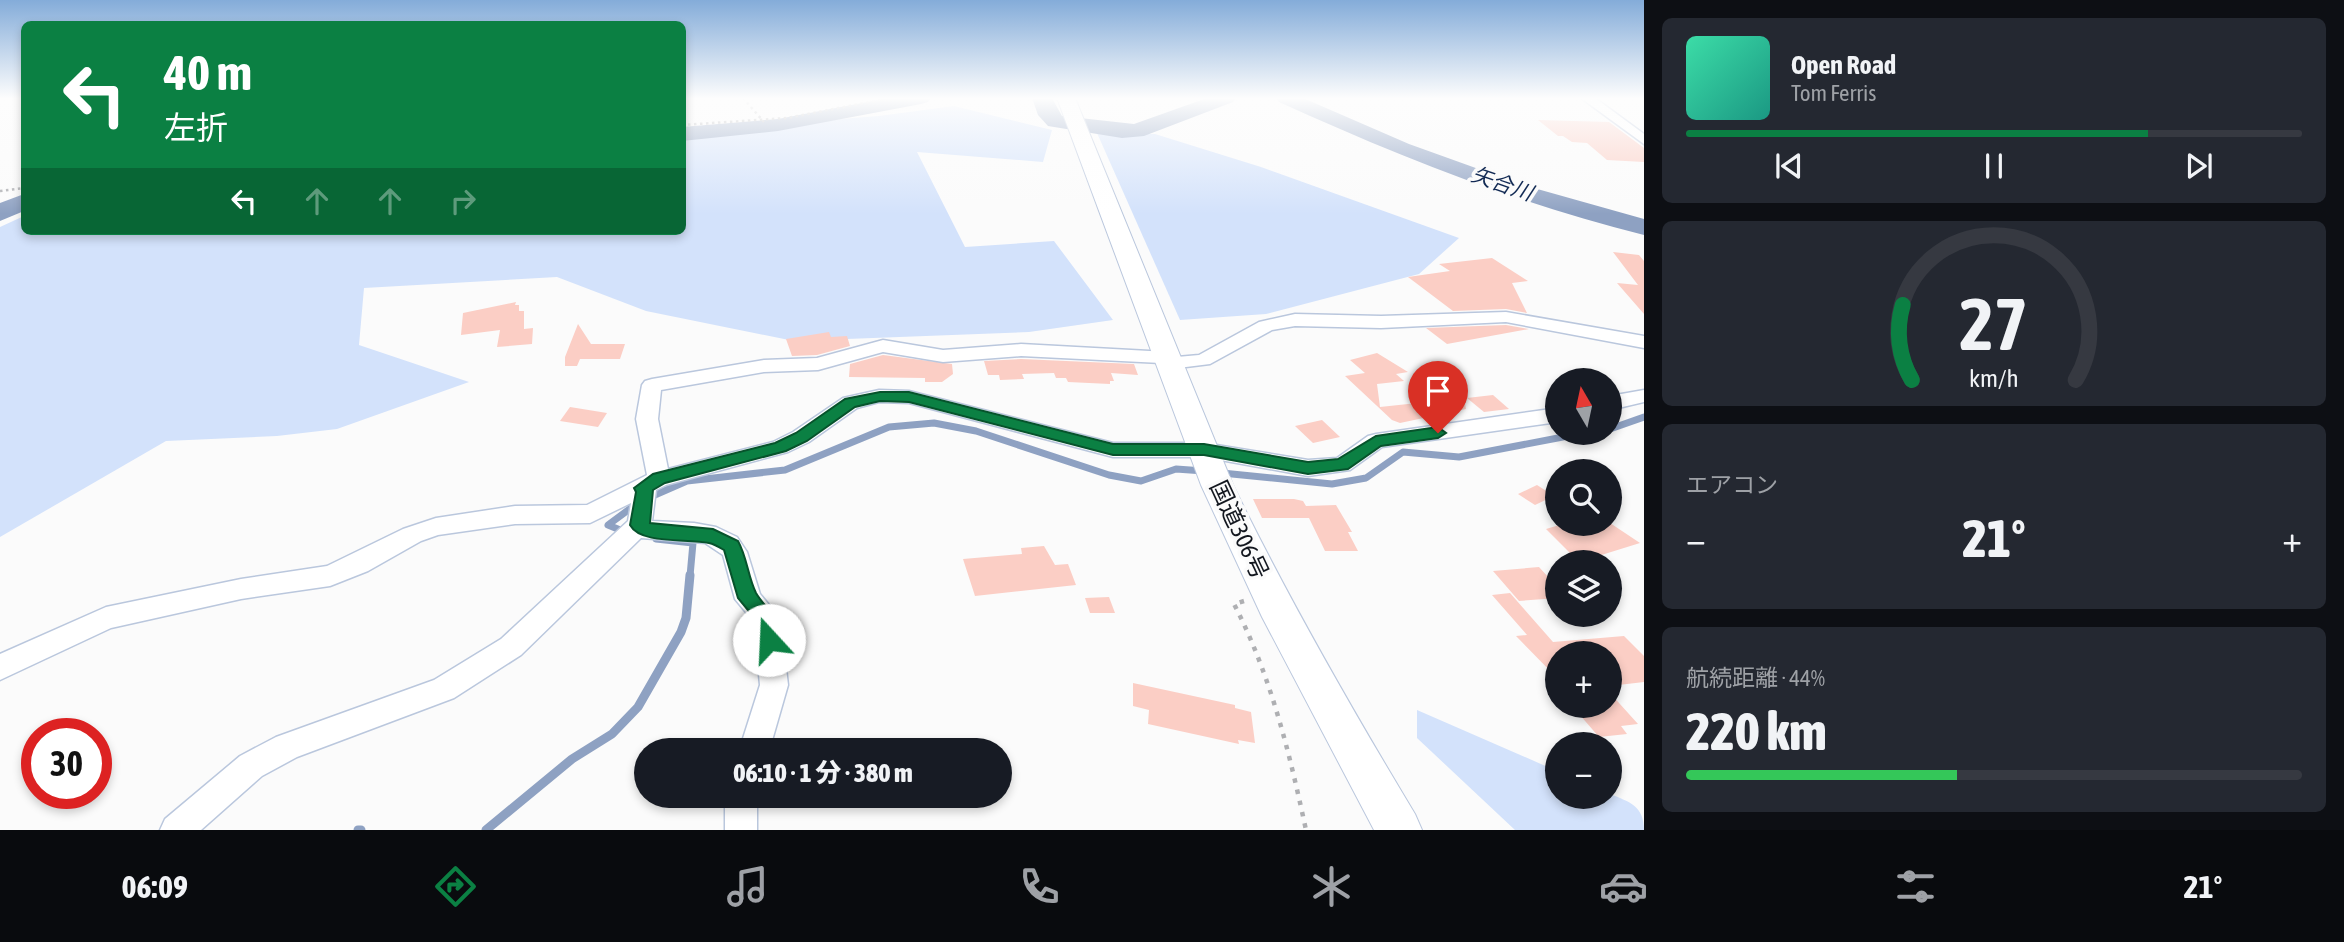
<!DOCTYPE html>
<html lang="ja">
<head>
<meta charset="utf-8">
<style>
	:root { --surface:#171b24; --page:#242831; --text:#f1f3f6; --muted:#9ea1a6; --line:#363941; --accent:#0b8043 }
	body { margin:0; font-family:"Asap Condensed","Noto Sans JP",sans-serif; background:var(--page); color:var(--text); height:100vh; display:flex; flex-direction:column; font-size:26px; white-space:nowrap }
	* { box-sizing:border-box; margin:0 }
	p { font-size:23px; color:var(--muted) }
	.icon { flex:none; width:38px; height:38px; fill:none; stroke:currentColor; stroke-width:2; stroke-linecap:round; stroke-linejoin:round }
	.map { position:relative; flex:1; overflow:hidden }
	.sheet { display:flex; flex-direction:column; gap:18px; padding:18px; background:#0d0f14; width:700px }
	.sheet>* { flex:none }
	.banner { position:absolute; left:21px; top:21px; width:665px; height:214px; border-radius:10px; box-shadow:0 4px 10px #0003; background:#0b8043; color:#fff; overflow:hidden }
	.needle { width:46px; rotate:351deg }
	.tools { position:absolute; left:1545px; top:368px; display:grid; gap:14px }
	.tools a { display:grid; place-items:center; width:77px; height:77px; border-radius:50%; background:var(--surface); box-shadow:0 4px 10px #0003; font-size:35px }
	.speed { position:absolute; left:21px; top:718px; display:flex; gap:14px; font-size:35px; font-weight:700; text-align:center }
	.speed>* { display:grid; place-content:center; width:91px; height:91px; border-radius:50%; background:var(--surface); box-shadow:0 4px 10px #0003; line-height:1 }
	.speed .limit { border:10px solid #d22; background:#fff; color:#111 }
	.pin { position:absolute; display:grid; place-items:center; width:60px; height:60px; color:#fff; margin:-72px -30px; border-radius:50% 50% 50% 0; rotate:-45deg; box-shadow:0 0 7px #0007 }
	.pin .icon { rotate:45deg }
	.me { position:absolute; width:77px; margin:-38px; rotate:340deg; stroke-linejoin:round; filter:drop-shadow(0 0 5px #0008) }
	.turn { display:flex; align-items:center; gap:24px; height:147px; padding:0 28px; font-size:32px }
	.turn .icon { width:91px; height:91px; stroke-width:2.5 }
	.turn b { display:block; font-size:49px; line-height:60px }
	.lanes { display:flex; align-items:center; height:66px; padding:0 28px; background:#0003; justify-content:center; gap:35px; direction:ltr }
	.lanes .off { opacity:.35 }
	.big { font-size:52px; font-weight:800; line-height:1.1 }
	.sheet .tile { flex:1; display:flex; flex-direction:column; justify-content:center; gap:10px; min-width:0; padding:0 24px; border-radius:10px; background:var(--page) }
	.sheet .dial { align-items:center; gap:0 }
	.dial svg { height:182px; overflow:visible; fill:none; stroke:var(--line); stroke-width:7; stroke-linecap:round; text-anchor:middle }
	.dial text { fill:var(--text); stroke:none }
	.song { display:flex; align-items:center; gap:21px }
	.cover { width:84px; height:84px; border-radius:10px; background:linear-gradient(135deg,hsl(160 70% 55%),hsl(170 70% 35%)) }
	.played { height:7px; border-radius:4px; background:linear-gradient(90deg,var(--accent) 75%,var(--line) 75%) }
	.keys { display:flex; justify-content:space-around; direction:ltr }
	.heat { display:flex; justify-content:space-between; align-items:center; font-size:38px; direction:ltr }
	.charge { height:10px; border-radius:5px; background:linear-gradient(90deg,#34c759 44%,var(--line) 0) }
	.trip { position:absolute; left:634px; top:738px; width:378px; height:70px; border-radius:35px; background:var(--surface); box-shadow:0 4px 10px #0003; font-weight:800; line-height:70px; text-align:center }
	.tabs { display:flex; height:112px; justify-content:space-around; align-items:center; background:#090b0e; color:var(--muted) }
	.tabs .icon { width:49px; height:49px }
	.tabs .current { color:var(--accent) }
	.tabs b { font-size:32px; color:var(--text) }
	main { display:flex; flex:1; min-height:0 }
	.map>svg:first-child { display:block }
</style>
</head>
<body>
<main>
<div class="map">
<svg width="1644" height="830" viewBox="0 0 1644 830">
	<rect width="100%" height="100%" fill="#fbfbfb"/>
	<g fill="#d3e2fb">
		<polygon points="954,106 1052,130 1043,162 917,152 965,247 1054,241 1113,320 1029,332 794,341 646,311 557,277 364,288 359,345 469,382 337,429 277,436 166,441 0,537 0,227 24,216 24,231 682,231 683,131 879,116"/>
		<polygon points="1097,133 1155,134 1261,167 1459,238 1419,274 1266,314 1180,320"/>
		<path d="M1417 710 1557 771 1558 796H1610V794C1630 802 1644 806 1644 830H1515L1417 738Z"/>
	</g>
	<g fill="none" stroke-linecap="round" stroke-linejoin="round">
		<g stroke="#8ea1c2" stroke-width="7">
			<polyline points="1610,429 1644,417"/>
			<polyline points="1222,473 1332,484 1366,478 1403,452 1459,457 1589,432"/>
			<polyline points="648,498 687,481 785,470 889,427 934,423 976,431 1109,475 1141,481 1176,469 1204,471"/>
			<polyline points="625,532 608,525 635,505"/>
			<polyline points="656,539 693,543 690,576"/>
		</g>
		<g stroke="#8ea1c2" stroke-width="9">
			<polyline points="358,830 361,830"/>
			<polyline points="486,830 572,759 612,734 638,707 681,632 686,618 690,575"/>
		</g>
		<g fill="#8ea1c2" fill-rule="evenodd">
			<polygon points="888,98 931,98 928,102 921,104 778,131 682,141 682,127 778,119"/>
			<polygon points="1032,98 1052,98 1062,116 1134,124 1207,98 1236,98 1233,102 1144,136 1122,138 1048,126 1038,115"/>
			<path d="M1276 98H1303L1409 144 1523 185 1644 219V235C1516 203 1398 156 1279 102Z"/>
			<polygon points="24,194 24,211 0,221 0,203"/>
		</g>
	</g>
	<g fill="#fbcec5">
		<polygon points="1538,120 1609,122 1644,148 1644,162 1607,160 1587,143 1572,142 1563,136 1558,136"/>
		<polygon points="1613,252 1639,255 1644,261 1644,314 1617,283 1638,285"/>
		<polygon points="1492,258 1528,281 1512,283 1527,313 1506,309 1453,311 1408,277 1450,271 1439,264"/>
		<polygon points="516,302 515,305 519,305 519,311 524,311 524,329 533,328 532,344 497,347 500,330 461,335 463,313"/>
		<polygon points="578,324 591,344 625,344 620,359 580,359 577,366 565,366 565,357"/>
		<polygon points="1506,325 1529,329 1447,344 1426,328"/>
		<polygon points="829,332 831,337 847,336 850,346 817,355 792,356 786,339"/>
		<polygon points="1377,353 1408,372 1396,374 1404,381 1377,384 1380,407 1464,398 1466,409 1400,423 1392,420 1345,376 1365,373 1350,360"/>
		<polygon points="883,355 952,364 953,374 942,382 925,382 925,378 849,377 850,364"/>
		<polygon points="1021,359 1134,364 1138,375 1111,373 1114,381 1110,381 1110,384 1068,382 1066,378 1056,378 1054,373 1022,374 1024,379 1000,380 999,375 988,375 984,361"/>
		<polygon points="1493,395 1509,409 1484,412 1467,398"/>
		<polygon points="570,407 607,413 598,427 560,421"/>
		<polygon points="1322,420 1340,437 1313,443 1295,426"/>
		<polygon points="1537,485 1554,496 1535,505 1518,494"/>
		<polygon points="1253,499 1294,499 1303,501 1306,506 1336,505 1352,532 1348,532 1358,551 1325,551 1309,518 1262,518"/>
		<polygon points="1566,523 1610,523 1640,543 1595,557 1599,562 1579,562 1546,529"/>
		<polygon points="1044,546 1055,565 1068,564 1076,585 975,596 963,559 1022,554 1021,548"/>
		<polygon points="1539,567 1549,578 1558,578 1558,598 1519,601 1493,571"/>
		<polygon points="1510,593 1553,642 1624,636 1644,656 1644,682 1610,686 1610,653 1558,653 1558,679 1516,636 1527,635 1492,595"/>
		<polygon points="1109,597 1115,613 1090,613 1085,598"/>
		<polygon points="1133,683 1235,705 1235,708 1251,712 1255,743 1238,740 1239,744 1148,724 1149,710 1133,706"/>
		<polygon points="1610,693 1638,724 1621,726 1627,734 1599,737 1579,714 1587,713 1580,705 1610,705"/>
	</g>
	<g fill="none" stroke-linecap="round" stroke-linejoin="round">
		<g stroke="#bac7dd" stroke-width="3">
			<g id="minor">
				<polygon points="1581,98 1595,98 1644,134 1644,144"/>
				<polygon points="1506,312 1644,336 1644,348 1506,322 1381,328 1295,326 1272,330 1210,364 1170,369 1161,363 1021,356 943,362 883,352 818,370 764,372 661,390 658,419 668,469 773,442 793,432 843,398 879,390 909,391 1113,443 1204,443 1308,460 1337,458 1368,436 1376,434 1558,408 1558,422 1382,447 1350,470 1308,476 1204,457 1113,457 909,403 879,402 857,408 809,442 788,452 666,485 656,490 652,521 694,523 716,527 737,537 747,552 760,594 780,618 788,685 769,751 739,751 760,685 754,622 735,599 723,555 705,543 641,538 521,655 454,698 297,757 262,776 201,830 160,830 165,819 240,756 276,737 434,680 501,639 628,521 631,503 590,523 515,524 438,535 421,541 368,571 330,586 241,599 111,628 0,680 0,654 106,607 241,579 327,566 403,529 436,518 515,506 587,505 647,475 636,419 642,385 645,381 652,379 764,360 817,358 883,340 943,350 1021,344 1168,352 1177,357 1199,355 1259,322 1295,314 1381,316"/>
				<polygon points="1644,390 1644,402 1610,410 1610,396"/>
				<rect x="725" y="796" width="32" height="34"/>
			</g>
		</g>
		<g stroke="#bac7dd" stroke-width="2">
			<path id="highway" d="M1057 98H1075L1233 485C1288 598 1350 706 1415 814L1422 830H1374L1262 617 1201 485Z"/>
		</g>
		<g stroke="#aeafb2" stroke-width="2.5" stroke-dasharray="2.5 3.5" stroke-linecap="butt">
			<polyline points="743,98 764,122"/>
			<polyline points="682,125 787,118 890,98"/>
			<polyline points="0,191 24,188"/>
		</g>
		<path stroke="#aeafb2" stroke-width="4.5" stroke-dasharray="4.5 7" stroke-linecap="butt" d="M1244 601 1234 604C1271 676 1289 751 1306 830"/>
		<use href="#minor" fill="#fff" fill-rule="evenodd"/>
		<use href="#highway" fill="#fff" fill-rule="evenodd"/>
	</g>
	<linearGradient id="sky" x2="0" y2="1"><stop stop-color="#84acd9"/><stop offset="0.46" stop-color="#fdfdfd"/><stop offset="1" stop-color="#fdfdfd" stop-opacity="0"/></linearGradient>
	<rect width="1644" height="214" fill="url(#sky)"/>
	<path fill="#0b8043" stroke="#07532c" stroke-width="2" d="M880 392H909L1113 444H1204L1308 462 1338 459 1376 436 1438 427 1446 433 1438 438 1381 446 1348 469 1308 474 1204 455H1113L909 402 880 401 855 407 807 441 786 451 665 483 653 490 650 523 713 529 738 541C747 557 748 577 756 593 766 611 789 621 776 646L769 649 762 646 757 621 738 598 724 550C719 547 714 544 709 543 688 538 641 545 630 525L636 492 634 488 653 474 775 443 796 433 845 399Z"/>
	<g text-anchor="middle" stroke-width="7" stroke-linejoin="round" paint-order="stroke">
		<g font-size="21" font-style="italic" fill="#122a54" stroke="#fbfbfb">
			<text transform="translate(1502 184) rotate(19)" y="7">矢合川</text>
		</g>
		<g font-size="24" fill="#13171f" stroke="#fbfbfb">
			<text transform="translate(1239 530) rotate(65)" y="8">国道306号</text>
		</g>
	</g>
</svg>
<div class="tools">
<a><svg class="needle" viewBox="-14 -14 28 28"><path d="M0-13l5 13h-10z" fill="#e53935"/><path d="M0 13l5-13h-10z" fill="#9ea1a6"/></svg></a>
<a><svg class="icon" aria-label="search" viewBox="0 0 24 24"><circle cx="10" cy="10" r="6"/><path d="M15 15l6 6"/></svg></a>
<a><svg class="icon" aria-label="layers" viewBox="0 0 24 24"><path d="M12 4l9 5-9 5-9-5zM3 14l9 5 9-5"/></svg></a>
<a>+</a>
<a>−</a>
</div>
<div class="speed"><div class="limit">30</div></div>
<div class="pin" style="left:1438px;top:433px;background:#d93025"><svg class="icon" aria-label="arrive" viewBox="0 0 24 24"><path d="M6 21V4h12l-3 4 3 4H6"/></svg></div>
<svg class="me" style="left:769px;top:640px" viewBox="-20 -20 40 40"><circle r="19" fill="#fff"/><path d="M0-13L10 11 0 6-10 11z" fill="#0b8043"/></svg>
<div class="trip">06:10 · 1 分 · 380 m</div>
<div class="banner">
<div class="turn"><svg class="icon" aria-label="left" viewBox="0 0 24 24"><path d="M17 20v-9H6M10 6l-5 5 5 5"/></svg><div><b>40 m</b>左折</div></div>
<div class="lanes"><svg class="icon" aria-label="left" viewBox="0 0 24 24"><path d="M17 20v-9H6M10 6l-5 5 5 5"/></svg><svg class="icon off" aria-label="ahead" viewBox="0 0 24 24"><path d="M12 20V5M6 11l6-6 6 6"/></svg><svg class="icon off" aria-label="ahead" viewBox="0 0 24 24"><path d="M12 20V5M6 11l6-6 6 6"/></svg><svg class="icon off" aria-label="right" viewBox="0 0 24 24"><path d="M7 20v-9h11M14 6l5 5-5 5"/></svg></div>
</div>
</div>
<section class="sheet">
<div class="tile">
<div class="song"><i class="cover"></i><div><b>Open Road</b><p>Tom Ferris</p></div></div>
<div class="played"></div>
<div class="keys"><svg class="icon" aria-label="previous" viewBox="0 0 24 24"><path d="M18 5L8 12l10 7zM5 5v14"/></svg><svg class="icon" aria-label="pause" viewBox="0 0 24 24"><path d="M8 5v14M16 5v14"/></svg><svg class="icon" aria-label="next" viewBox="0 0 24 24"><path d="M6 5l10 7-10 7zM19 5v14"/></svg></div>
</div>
<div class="tile dial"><svg viewBox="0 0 100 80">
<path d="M14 69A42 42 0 1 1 86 69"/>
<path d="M14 69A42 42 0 0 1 10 36" stroke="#0b8043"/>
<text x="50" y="56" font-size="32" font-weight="700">27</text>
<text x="50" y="72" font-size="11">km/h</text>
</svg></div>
<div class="tile"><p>エアコン</p>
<div class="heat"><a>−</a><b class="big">21°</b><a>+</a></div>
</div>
<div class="tile"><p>航続距離 · 44%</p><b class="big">220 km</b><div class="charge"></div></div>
</section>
</main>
<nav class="tabs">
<b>06:09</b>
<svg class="icon current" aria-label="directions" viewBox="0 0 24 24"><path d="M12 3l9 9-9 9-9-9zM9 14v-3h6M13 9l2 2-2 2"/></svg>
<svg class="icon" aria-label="music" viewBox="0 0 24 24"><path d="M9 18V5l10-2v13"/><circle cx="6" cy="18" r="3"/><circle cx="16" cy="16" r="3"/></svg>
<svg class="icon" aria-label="phone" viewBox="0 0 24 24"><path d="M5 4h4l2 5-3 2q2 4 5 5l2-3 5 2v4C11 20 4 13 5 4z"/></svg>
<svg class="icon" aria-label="climate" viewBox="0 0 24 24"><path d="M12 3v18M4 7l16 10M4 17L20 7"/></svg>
<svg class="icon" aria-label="car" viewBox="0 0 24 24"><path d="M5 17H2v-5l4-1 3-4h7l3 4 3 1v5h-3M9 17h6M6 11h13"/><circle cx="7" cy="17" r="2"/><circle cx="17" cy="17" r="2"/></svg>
<svg class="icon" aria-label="filters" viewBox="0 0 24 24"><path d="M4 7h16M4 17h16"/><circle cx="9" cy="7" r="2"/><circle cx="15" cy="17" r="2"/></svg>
<b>21°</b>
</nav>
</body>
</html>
